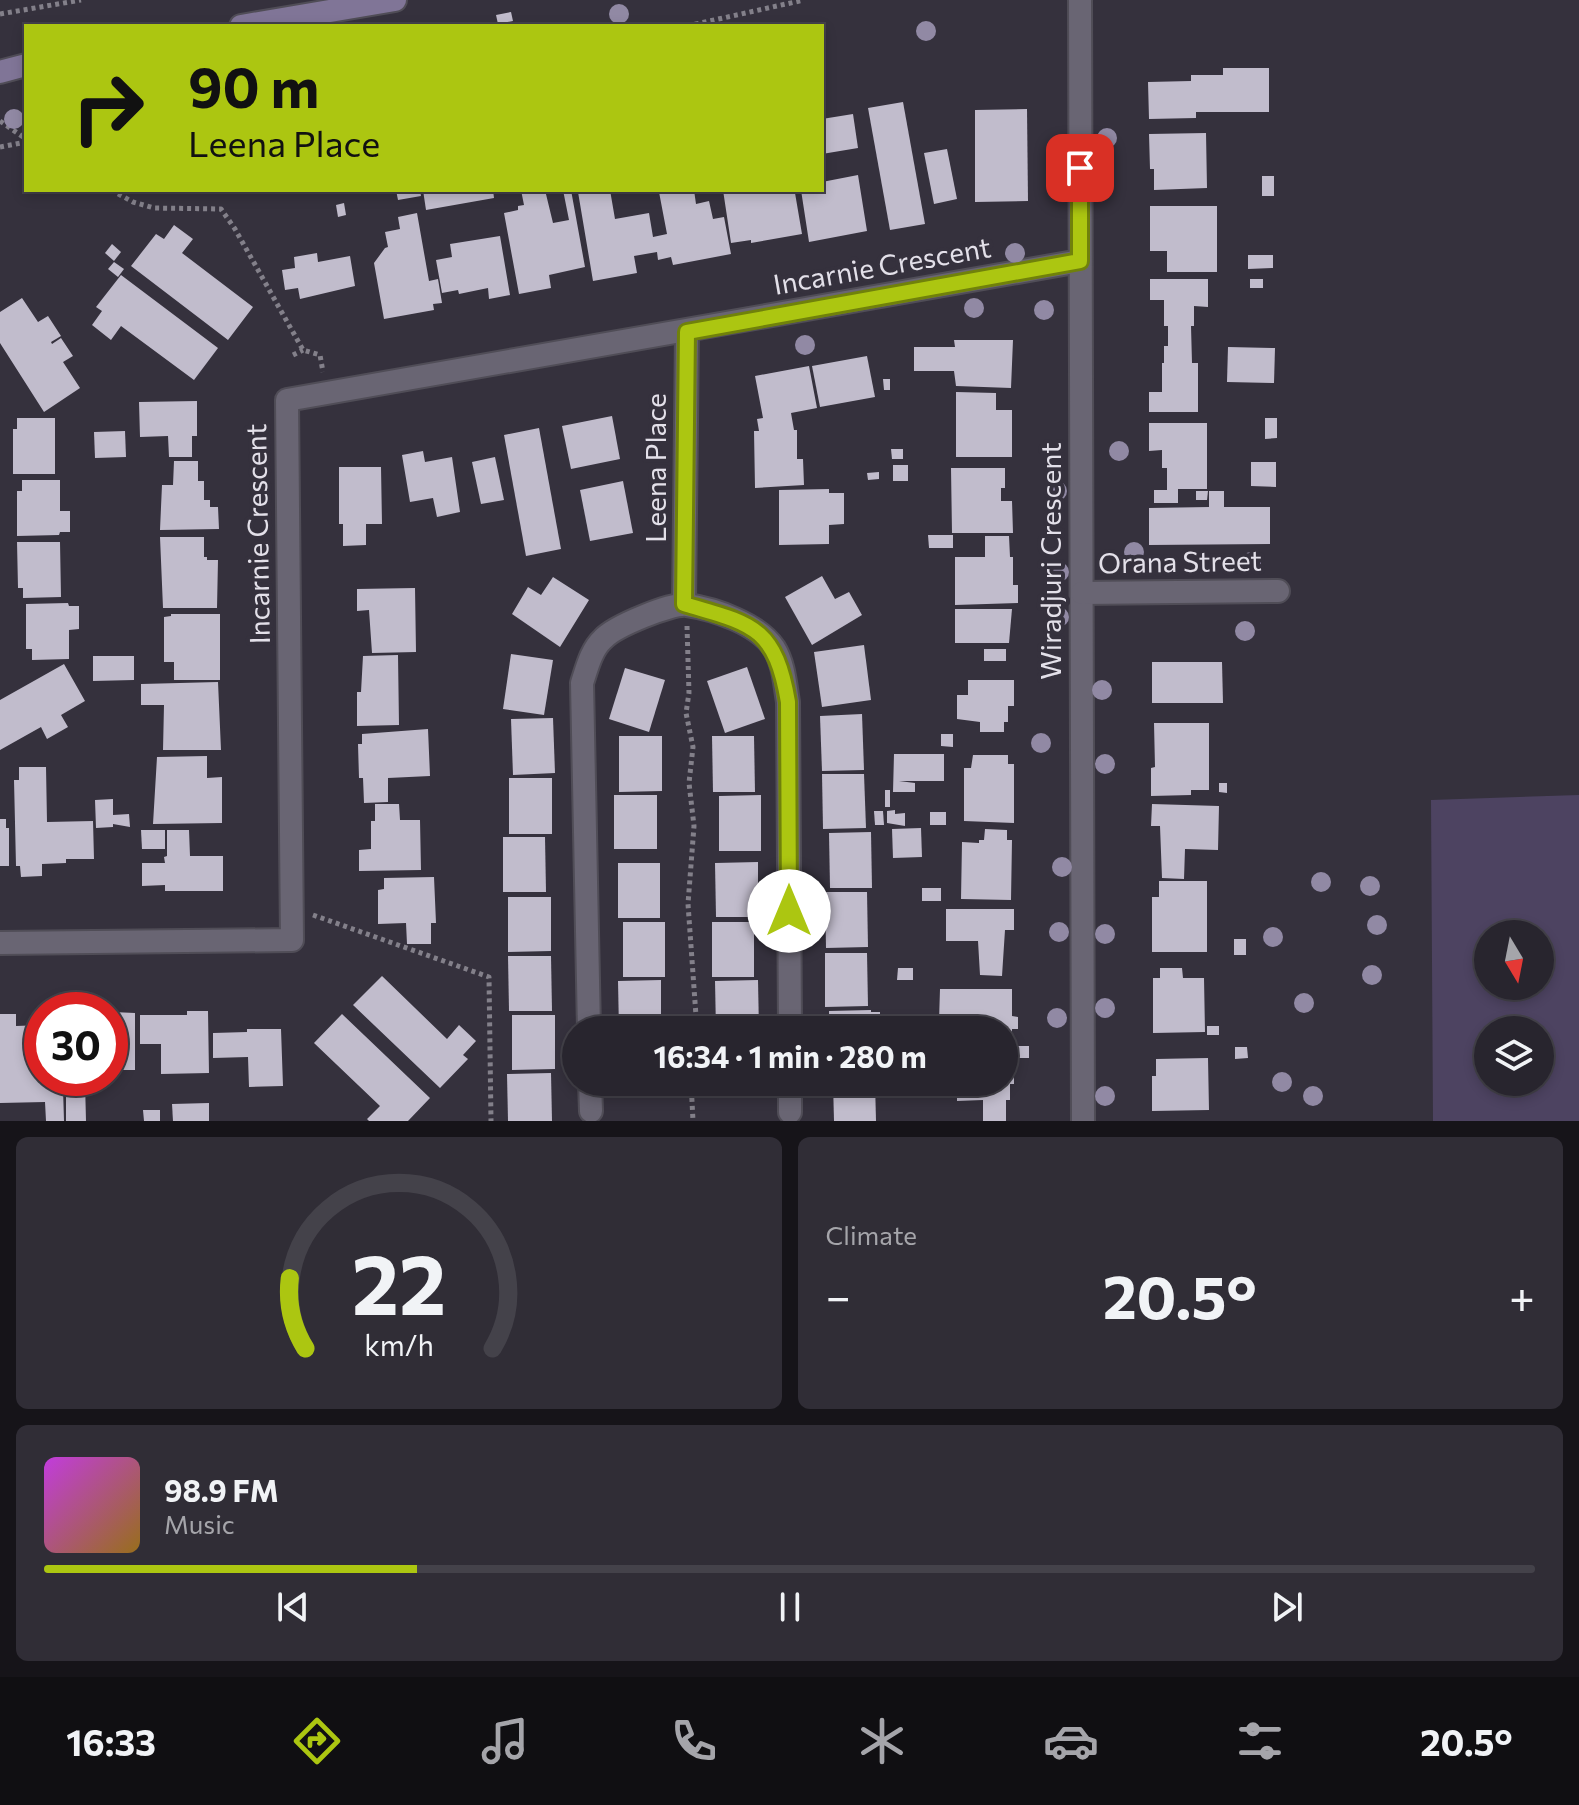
<!DOCTYPE html>
<html lang="en">
<head>
<meta charset="utf-8">
<style>
	:root { --surface:#28252e; --page:#302d36; --text:#f1f3f6; --muted:#a5a5aa; --line:#44424a; --accent:#acc611 }
	body { margin:0; font-family:Commissioner,sans-serif; background:var(--page); color:var(--text); height:100vh; display:flex; flex-direction:column; font-size:30px; white-space:nowrap }
	* { box-sizing:border-box; margin:0 }
	p { font-size:26px; color:var(--muted) }
	.icon { flex:none; width:44px; height:44px; fill:none; stroke:currentColor; stroke-width:2; stroke-linecap:round; stroke-linejoin:round }
	.map { position:relative; height:1121px; overflow:hidden }
	.panel { display:flex; flex-direction:column; gap:16px; padding:16px; background:#161419; flex:1 }
	.panel>* { flex:none }
	.banner { position:absolute; left:24px; top:24px; width:800px; height:168px; border-radius:0px; box-shadow:0 4px 12px #0003,0 0 0 2px var(--line); background:#acc611; color:#111; overflow:hidden }
	.needle { width:52px; rotate:170deg }
	.tools { position:absolute; left:1474px; top:920px; display:grid; gap:16px }
	.tools a { display:grid; place-items:center; width:80px; height:80px; border-radius:50%; background:var(--surface); box-shadow:0 4px 12px #0003,0 0 0 2px var(--line); font-size:40px }
	.speed { position:absolute; left:24px; top:992px; display:flex; gap:16px; font-size:40px; font-weight:700; text-align:center }
	.speed>* { display:grid; place-content:center; width:104px; height:104px; border-radius:50%; background:var(--surface); box-shadow:0 4px 12px #0003,0 0 0 2px var(--line); line-height:1 }
	.speed .limit { border:12px solid #d22; background:#fff; color:#111 }
	.pin { position:absolute; display:grid; place-items:center; width:68px; height:68px; color:#fff; margin:-34px; border-radius:16px; box-shadow:0 4px 12px #0006 }
	.me { position:absolute; width:88px; margin:-44px; rotate:0deg; stroke-linejoin:round; filter:drop-shadow(0 0 6px #0008) }
	.turn { display:flex; align-items:center; gap:28px; height:168px; padding:0 32px; font-size:36px }
	.turn .icon { width:104px; height:104px; stroke-width:2.5 }
	.turn b { display:block; font-size:56px; line-height:68px }
	.big { font-size:60px; font-weight:700; line-height:1.1 }
	.panel .tile { flex:1; display:flex; flex-direction:column; justify-content:center; gap:12px; min-width:0; padding:0 28px; border-radius:12px; background:var(--page) }
	.panel .dial { align-items:center; gap:0 }
	.dial svg { height:208px; overflow:visible; fill:none; stroke:var(--line); stroke-width:7; stroke-linecap:round; text-anchor:middle }
	.dial text { fill:var(--text); stroke:none }
	.song { display:flex; align-items:center; gap:24px }
	.cover { width:96px; height:96px; border-radius:12px; background:linear-gradient(135deg,hsl(290 70% 55%),hsl(40 70% 35%)) }
	.played { height:8px; border-radius:4px; background:linear-gradient(90deg,var(--accent) 25%,var(--line) 25%) }
	.keys { display:flex; justify-content:space-around; direction:ltr }
	.heat { display:flex; justify-content:space-between; align-items:center; font-size:44px; direction:ltr }
	.panel .tiles { flex:1; display:grid; gap:16px; grid-template-columns:1fr 1fr }
	.tile:last-child { grid-column:span 2 }
	.trip { position:absolute; left:562px; top:1016px; width:456px; height:80px; border-radius:40px; background:var(--surface); box-shadow:0 4px 12px #0003,0 0 0 2px var(--line); font-weight:700; line-height:80px; text-align:center }
	.tabs { display:flex; height:128px; justify-content:space-around; align-items:center; background:#100f12; color:var(--muted) }
	.tabs .icon { width:56px; height:56px }
	.tabs .current { color:var(--accent) }
	.tabs b { font-size:36px; color:var(--text) }
	.map>svg:first-child { display:block }
</style>
</head>
<body>
<div class="map">
<svg width="1579" height="1121" viewBox="0 0 1579 1121">
	<rect width="100%" height="100%" fill="#35313d"/>
	<path fill="#4d4361" fill-rule="evenodd" d="M1579 795V1121H1433L1431 800ZM1488 934H1540V986H1488ZM1488 1030H1540V1082H1488Z"/>
	<g fill="#c1bccc">
		<polygon points="511,12 513,21 498,24 496,15"/>
		<polygon points="1223,68 1269,68 1269,112 1196,112 1196,118 1149,119 1148,82 1191,81 1191,75 1223,75"/>
		<polygon points="903,102 925,224 890,230 868,108"/>
		<polygon points="1027,109 1028,201 975,202 975,110"/>
		<polygon points="853,114 858,148 822,154 822,119"/>
		<polygon points="1206,133 1207,188 1154,190 1154,169 1150,169 1149,134"/>
		<polygon points="947,149 957,199 934,204 924,153"/>
		<polygon points="858,175 867,231 809,242 801,190 822,190 822,182"/>
		<rect x="1262" y="176" width="12" height="20"/>
		<polygon points="396,190 420,190 421,196 398,200"/>
		<polygon points="423,190 493,190 494,198 426,210"/>
		<polygon points="521,190 545,190 553,223 569,220 563,190 571,190 585,267 549,275 551,288 519,294 504,213 518,210 518,206 524,205"/>
		<polygon points="582,190 610,190 615,219 649,213 653,237 667,234 659,192 694,190 696,204 709,201 713,219 724,217 731,254 673,265 671,257 658,260 657,252 634,256 637,273 593,281 578,192"/>
		<polygon points="723,190 789,190 790,194 795,193 802,234 751,243 751,240 731,243"/>
		<polygon points="344,203 346,215 338,217 336,205"/>
		<polygon points="1150,206 1217,206 1217,272 1167,272 1167,251 1150,251"/>
		<polygon points="417,213 429,281 438,279 442,303 433,304 434,310 384,319 374,263 385,248 388,247 385,232 400,229 398,217"/>
		<polygon points="174,225 193,239 182,253 253,307 228,340 131,266 156,234 164,239"/>
		<polygon points="500,236 510,295 489,299 488,288 459,294 458,290 442,293 436,260 452,257 450,244"/>
		<polygon points="112,244 121,252 114,261 105,253"/>
		<polygon points="317,253 318,262 350,256 355,286 300,299 298,288 285,290 282,270 295,268 294,257"/>
		<polygon points="1248,255 1273,255 1273,268 1248,269"/>
		<polygon points="114,262 124,269 118,277 108,269"/>
		<polygon points="121,275 218,348 194,380 121,326 111,340 92,325 102,311 96,307"/>
		<polygon points="1150,279 1208,279 1208,307 1194,306 1194,326 1191,326 1192,363 1198,363 1198,412 1149,412 1149,392 1162,392 1162,363 1164,363 1164,346 1168,346 1168,326 1164,326 1164,300 1150,300"/>
		<rect x="1250" y="279" width="13" height="9"/>
		<polygon points="22,298 38,322 48,316 61,336 51,342 52,344 61,338 73,356 63,362 80,388 44,412 0,343 0,312"/>
		<polygon points="954,340 1013,340 1011,388 956,386 954,371 914,371 914,347 955,347"/>
		<polygon points="1228,347 1275,348 1274,383 1227,382"/>
		<polygon points="867,356 875,397 820,407 812,366"/>
		<polygon points="809,366 817,408 791,413 794,430 797,430 797,459 803,459 804,485 755,488 754,431 759,431 757,419 763,418 755,376"/>
		<polygon points="883,379 890,379 890,390 884,390"/>
		<polygon points="956,392 996,393 996,410 1012,410 1012,457 956,457"/>
		<polygon points="197,401 197,436 192,436 192,457 169,457 168,436 140,437 139,402"/>
		<polygon points="612,416 620,459 571,469 562,426"/>
		<polygon points="17,418 55,418 55,474 13,474 13,429 17,429"/>
		<polygon points="1265,418 1277,418 1277,438 1265,439"/>
		<polygon points="1149,423 1207,423 1207,489 1178,489 1178,503 1154,503 1154,490 1167,490 1167,468 1162,468 1162,450 1149,451"/>
		<polygon points="539,428 561,549 526,556 504,435"/>
		<polygon points="125,431 126,457 95,458 94,432"/>
		<polygon points="891,449 903,449 903,459 892,459"/>
		<polygon points="423,451 425,462 452,457 460,512 437,517 433,498 410,502 402,455"/>
		<polygon points="495,457 504,500 481,504 472,462"/>
		<polygon points="174,461 198,461 198,481 204,481 204,500 210,500 210,507 218,507 219,529 160,530 162,485 173,485"/>
		<polygon points="1251,462 1276,462 1276,487 1251,486"/>
		<rect x="893" y="465" width="15" height="16"/>
		<polygon points="339,467 381,467 382,524 366,524 366,545 343,546 343,524 339,524"/>
		<polygon points="951,468 1005,468 1005,488 1001,488 1001,501 1012,501 1013,533 952,533"/>
		<polygon points="879,472 879,479 868,480 867,473"/>
		<polygon points="22,480 60,480 60,511 70,511 70,532 60,532 59,535 17,536 17,491 22,491"/>
		<polygon points="623,481 633,533 590,541 580,490"/>
		<polygon points="829,489 829,493 844,493 844,524 829,525 829,544 779,545 779,490"/>
		<polygon points="1196,491 1208,491 1207,500 1196,500"/>
		<polygon points="1209,491 1224,491 1224,507 1270,507 1270,544 1149,545 1149,508 1209,507"/>
		<polygon points="928,535 953,535 953,548 929,548"/>
		<polygon points="985,536 1009,536 1010,557 1013,557 1013,585 1018,585 1018,603 955,605 955,557 985,557"/>
		<polygon points="160,537 204,537 204,557 207,557 207,560 218,560 217,608 163,608"/>
		<polygon points="17,542 60,542 61,597 23,598 23,588 18,588"/>
		<polygon points="822,576 835,599 849,592 862,615 812,645 785,597"/>
		<polygon points="553,577 589,600 560,647 512,614 528,587 541,595"/>
		<polygon points="415,588 416,652 372,653 369,610 357,611 357,589"/>
		<polygon points="68,603 69,606 79,606 79,629 69,630 69,659 32,660 32,649 26,649 26,604"/>
		<polygon points="955,609 1012,609 1009,643 955,643"/>
		<polygon points="171,614 220,614 220,680 174,680 174,662 164,662 164,617 171,616"/>
		<polygon points="864,645 871,700 822,707 814,652"/>
		<rect x="984" y="649" width="22" height="12"/>
		<polygon points="511,654 553,660 544,715 503,709"/>
		<polygon points="398,655 399,725 357,726 357,692 361,692 363,656"/>
		<polygon points="93,656 134,656 134,680 93,681"/>
		<polygon points="1152,662 1222,662 1223,703 1152,703"/>
		<polygon points="64,664 85,701 61,715 68,727 47,739 41,727 0,750 0,700"/>
		<polygon points="747,667 765,719 725,733 707,681"/>
		<polygon points="625,668 665,680 649,732 609,719"/>
		<polygon points="968,680 1014,680 1014,706 1008,706 1008,722 1004,722 1004,732 980,732 980,722 957,719 957,695 968,695"/>
		<polygon points="218,682 221,750 163,750 164,705 141,705 141,684"/>
		<polygon points="862,714 864,770 822,771 820,716"/>
		<polygon points="553,718 555,773 513,775 511,719"/>
		<polygon points="1154,723 1209,723 1209,790 1191,790 1191,795 1151,796 1151,768 1155,767"/>
		<polygon points="428,729 430,776 388,778 388,802 364,803 363,778 359,778 358,744 362,744 362,734"/>
		<polygon points="941,734 953,734 953,747 941,746"/>
		<polygon points="619,736 662,736 662,791 619,792"/>
		<polygon points="712,736 754,736 755,792 713,792"/>
		<polygon points="894,754 944,754 944,781 899,781 915,783 915,792 893,792"/>
		<polygon points="973,755 1008,755 1008,764 1014,764 1014,823 964,821 964,768 971,768"/>
		<polygon points="207,756 207,778 222,777 222,823 153,824 157,757"/>
		<polygon points="19,767 46,767 47,822 93,821 94,859 66,859 66,863 42,864 42,876 21,877 20,866 16,866 14,780 19,780"/>
		<polygon points="822,774 864,774 866,828 823,829"/>
		<rect x="509" y="778" width="43" height="56"/>
		<polygon points="1219,783 1227,783 1227,793 1219,792"/>
		<rect x="885" y="790" width="5" height="17"/>
		<rect x="614" y="795" width="43" height="54"/>
		<polygon points="761,795 761,851 719,851 719,796"/>
		<polygon points="113,799 113,815 129,814 130,827 113,824 113,827 96,828 95,800"/>
		<polygon points="375,804 399,804 400,820 420,820 421,870 359,871 359,850 371,849 371,821 375,821"/>
		<polygon points="1152,804 1219,806 1218,850 1185,849 1184,879 1162,878 1160,826 1151,826"/>
		<polygon points="895,810 895,814 905,813 905,826 887,823 887,811"/>
		<polygon points="874,811 883,811 884,825 875,825"/>
		<rect x="930" y="812" width="16" height="13"/>
		<polygon points="0,819 6,819 6,828 9,828 9,866 0,866"/>
		<polygon points="921,828 922,857 893,858 892,829"/>
		<polygon points="985,829 1007,830 1007,840 1012,840 1011,900 961,899 962,842 979,843 979,840 984,840"/>
		<polygon points="141,830 165,830 165,849 142,849"/>
		<polygon points="167,830 189,830 190,856 223,856 223,891 165,891 165,885 142,886 142,863 165,863 164,857 167,856"/>
		<polygon points="871,832 872,888 830,888 829,833"/>
		<polygon points="503,837 545,837 546,892 503,892"/>
		<polygon points="758,862 758,917 716,917 715,863"/>
		<rect x="618" y="863" width="42" height="55"/>
		<polygon points="434,877 436,923 431,923 431,944 407,944 406,923 378,924 378,890 384,889 384,878"/>
		<polygon points="1159,881 1207,881 1207,952 1152,952 1152,897 1159,897"/>
		<rect x="922" y="888" width="19" height="13"/>
		<polygon points="825,892 867,892 868,947 826,948"/>
		<polygon points="508,897 551,897 551,951 508,952"/>
		<polygon points="946,909 1014,909 1014,930 1005,930 1002,976 980,975 978,941 946,941"/>
		<rect x="623" y="922" width="42" height="55"/>
		<rect x="712" y="922" width="42" height="55"/>
		<rect x="1234" y="939" width="12" height="16"/>
		<polygon points="825,953 867,953 868,1006 825,1007"/>
		<polygon points="508,956 551,956 552,1011 509,1011"/>
		<polygon points="898,968 913,968 913,980 897,980"/>
		<polygon points="1160,968 1182,968 1183,978 1204,978 1205,1032 1153,1033 1153,978 1160,978"/>
		<polygon points="382,976 447,1039 459,1025 476,1041 463,1055 468,1059 440,1088 353,1005"/>
		<polygon points="661,980 661,1030 619,1030 618,981"/>
		<polygon points="758,980 759,1030 716,1030 715,981"/>
		<polygon points="940,989 1012,989 1012,1016 1018,1017 1018,1029 1012,1029 1012,1046 1029,1046 1029,1058 1004,1058 1004,1030 955,1030 955,1021 939,1021"/>
		<polygon points="871,1010 871,1012 880,1012 880,1030 829,1030 829,1011"/>
		<polygon points="187,1011 208,1011 209,1073 161,1074 161,1044 140,1044 140,1015 187,1015"/>
		<polygon points="113,1012 135,1013 135,1070 110,1070 110,1025 113,1025"/>
		<polygon points="0,1014 16,1014 16,1026 42,1025 42,1078 65,1078 65,1083 85,1082 86,1121 66,1121 66,1088 63,1088 64,1121 46,1121 45,1102 0,1103"/>
		<polygon points="342,1014 430,1098 408,1121 369,1121 367,1119 380,1106 314,1043"/>
		<polygon points="512,1015 555,1015 555,1069 512,1070"/>
		<rect x="1207" y="1026" width="12" height="9"/>
		<polygon points="247,1029 281,1029 283,1086 249,1087 248,1057 213,1058 213,1033 247,1032"/>
		<polygon points="1235,1047 1247,1047 1248,1058 1235,1059"/>
		<polygon points="1208,1058 1209,1110 1152,1111 1152,1076 1156,1076 1156,1059"/>
		<polygon points="1004,1066 1014,1066 1014,1084 1010,1084 1010,1100 1006,1100 1006,1121 983,1121 983,1100 957,1101 957,1082 1004,1082"/>
		<polygon points="551,1073 552,1121 508,1121 507,1074"/>
		<rect x="617" y="1082" width="42" height="13"/>
		<rect x="718" y="1082" width="43" height="14"/>
		<polygon points="833,1082 875,1082 876,1121 834,1121"/>
		<polygon points="209,1103 209,1121 173,1121 172,1104"/>
		<polygon points="143,1110 160,1110 160,1121 144,1121"/>
	</g>
	<g fill="none" stroke-linecap="round" stroke-linejoin="round">
		<g stroke="#504d57" stroke-width="26">
			<g id="minor">
				<polyline points="1080,0 1083,1121"/>
				<polyline points="1082,593 1278,591"/>
				<polyline points="684,604 687,332"/>
				<polyline points="0,943 292,940 287,400 1080,261"/>
				<path d="M589 1030 582 683C587 668 591 650 603 639 615 626 671 603 687 605 715 609 758 624 774 648 784 664 785 684 788 702L790 1030"/>
				<polyline points="590,1082 591,1111"/>
				<polyline points="790,1082 790,1112"/>
			</g>
		</g>
		<g stroke="#504d57" stroke-width="26">
			<g id="secondary">
				<polyline points="241,26 395,0"/>
				<polyline points="0,72 26,65"/>
			</g>
		</g>
		<g stroke="#83808a" stroke-width="5" stroke-dasharray="4 4" stroke-linecap="butt">
			<polyline points="0,14 81,0"/>
			<polyline points="687,26 804,0"/>
			<polyline points="0,121 26,139"/>
			<polyline points="0,147 26,142"/>
			<polyline points="111,190 133,202 154,208 221,209 235,229 303,350 320,355 323,372"/>
			<polyline points="293,355 303,350"/>
			<polyline points="687,626 689,693 686,713 693,747 689,783 694,826 688,904 697,1030"/>
			<polyline points="313,915 489,977 491,1121"/>
			<polyline points="691,1082 693,1121"/>
		</g>
		<use href="#minor" stroke="#696573" stroke-width="22"/>
		<use href="#secondary" stroke="#807597" stroke-width="22"/>
	</g>
	<g fill="#9189a4">
		<circle cx="619" cy="14" r="10"/>
		<circle cx="926" cy="31" r="10"/>
		<circle cx="14" cy="119" r="10"/>
		<circle cx="1107" cy="138" r="10"/>
		<circle cx="1061" cy="186" r="10"/>
		<circle cx="1015" cy="253" r="10"/>
		<circle cx="974" cy="308" r="10"/>
		<circle cx="1044" cy="310" r="10"/>
		<circle cx="805" cy="345" r="10"/>
		<circle cx="1119" cy="451" r="10"/>
		<circle cx="1057" cy="491" r="10"/>
		<circle cx="1134" cy="552" r="10"/>
		<circle cx="1251" cy="562" r="10"/>
		<circle cx="1059" cy="572" r="10"/>
		<circle cx="1059" cy="617" r="10"/>
		<circle cx="1245" cy="631" r="10"/>
		<circle cx="1102" cy="690" r="10"/>
		<circle cx="1041" cy="743" r="10"/>
		<circle cx="1105" cy="764" r="10"/>
		<circle cx="1062" cy="867" r="10"/>
		<circle cx="1321" cy="882" r="10"/>
		<circle cx="1370" cy="886" r="10"/>
		<circle cx="1377" cy="925" r="10"/>
		<circle cx="1059" cy="932" r="10"/>
		<circle cx="1105" cy="934" r="10"/>
		<circle cx="1273" cy="937" r="10"/>
		<circle cx="1372" cy="975" r="10"/>
		<circle cx="1304" cy="1003" r="10"/>
		<circle cx="1105" cy="1008" r="10"/>
		<circle cx="1057" cy="1018" r="10"/>
		<circle cx="1282" cy="1082" r="10"/>
		<circle cx="1105" cy="1096" r="10"/>
		<circle cx="1313" cy="1096" r="10"/>
	</g>
	<g fill="none" stroke-linecap="round" stroke-linejoin="round">
		<g stroke="#70810b" stroke-width="20">
			<path id="route" d="M789 911 788 702C775 626 752 624 684 604L687 332 1080 261V168"/>
		</g>
		<use href="#route" stroke="#acc611" stroke-width="14"/>
	</g>
	<g text-anchor="middle" stroke-width="8" stroke-linejoin="round" paint-order="stroke">
		<g font-size="28" fill="#e3e0e9" stroke="#35313d">
			<text transform="translate(882 266) rotate(-10)" y="10">Incarnie Crescent</text>
			<text transform="translate(656 468) rotate(-90)" y="10">Leena Place</text>
			<text transform="translate(258 534) rotate(-91)" y="10">Incarnie Crescent</text>
			<text transform="translate(1051 561) rotate(-90)" y="10">Wiradjuri Crescent</text>
			<text transform="translate(1180 562) rotate(-1)" y="10">Orana Street</text>
		</g>
	</g>
</svg>
<div class="tools">
<a><svg class="needle" viewBox="-14 -14 28 28"><path d="M0-13l5 13h-10z" fill="#e53935"/><path d="M0 13l5-13h-10z" fill="#a5a5aa"/></svg></a>
<a><svg class="icon" aria-label="layers" viewBox="0 0 24 24"><path d="M12 4l9 5-9 5-9-5zM3 14l9 5 9-5"/></svg></a>
</div>
<div class="speed"><div class="limit">30</div></div>
<div class="pin" style="left:1080px;top:168px;background:#d93025"><svg class="icon" aria-label="arrive" viewBox="0 0 24 24"><path d="M6 21V4h12l-3 4 3 4H6"/></svg></div>
<svg class="me" style="left:789px;top:911px" viewBox="-20 -20 40 40"><circle r="19" fill="#fff"/><path d="M0-13L10 11 0 6-10 11z" fill="#acc611"/></svg>
<div class="trip">16:34 · 1 min · 280 m</div>
<div class="banner">
<div class="turn"><svg class="icon" aria-label="right" viewBox="0 0 24 24"><path d="M7 20v-9h11M14 6l5 5-5 5"/></svg><div><b>90 m</b>Leena Place</div></div>
</div>
</div>
<section class="panel">
<div class="tiles">
<div class="tile dial"><svg viewBox="0 0 100 80">
<path d="M14 69A42 42 0 1 1 86 69"/>
<path d="M14 69A42 42 0 0 1 8 42" stroke="#acc611"/>
<text x="50" y="56" font-size="32" font-weight="700">22</text>
<text x="50" y="72" font-size="11">km/h</text>
</svg></div>
<div class="tile"><p>Climate</p>
<div class="heat"><a>−</a><b class="big">20.5°</b><a>+</a></div>
</div>
<div class="tile">
<div class="song"><i class="cover"></i><div><b>98.9 FM</b><p>Music</p></div></div>
<div class="played"></div>
<div class="keys"><svg class="icon" aria-label="previous" viewBox="0 0 24 24"><path d="M18 5L8 12l10 7zM5 5v14"/></svg><svg class="icon" aria-label="pause" viewBox="0 0 24 24"><path d="M8 5v14M16 5v14"/></svg><svg class="icon" aria-label="next" viewBox="0 0 24 24"><path d="M6 5l10 7-10 7zM19 5v14"/></svg></div>
</div>
</div>
</section>
<nav class="tabs">
<b>16:33</b>
<svg class="icon current" aria-label="directions" viewBox="0 0 24 24"><path d="M12 3l9 9-9 9-9-9zM9 14v-3h6M13 9l2 2-2 2"/></svg>
<svg class="icon" aria-label="music" viewBox="0 0 24 24"><path d="M9 18V5l10-2v13"/><circle cx="6" cy="18" r="3"/><circle cx="16" cy="16" r="3"/></svg>
<svg class="icon" aria-label="phone" viewBox="0 0 24 24"><path d="M5 4h4l2 5-3 2q2 4 5 5l2-3 5 2v4C11 20 4 13 5 4z"/></svg>
<svg class="icon" aria-label="climate" viewBox="0 0 24 24"><path d="M12 3v18M4 7l16 10M4 17L20 7"/></svg>
<svg class="icon" aria-label="car" viewBox="0 0 24 24"><path d="M5 17H2v-5l4-1 3-4h7l3 4 3 1v5h-3M9 17h6M6 11h13"/><circle cx="7" cy="17" r="2"/><circle cx="17" cy="17" r="2"/></svg>
<svg class="icon" aria-label="filters" viewBox="0 0 24 24"><path d="M4 7h16M4 17h16"/><circle cx="9" cy="7" r="2"/><circle cx="15" cy="17" r="2"/></svg>
<b>20.5°</b>
</nav>
</body>
</html>
